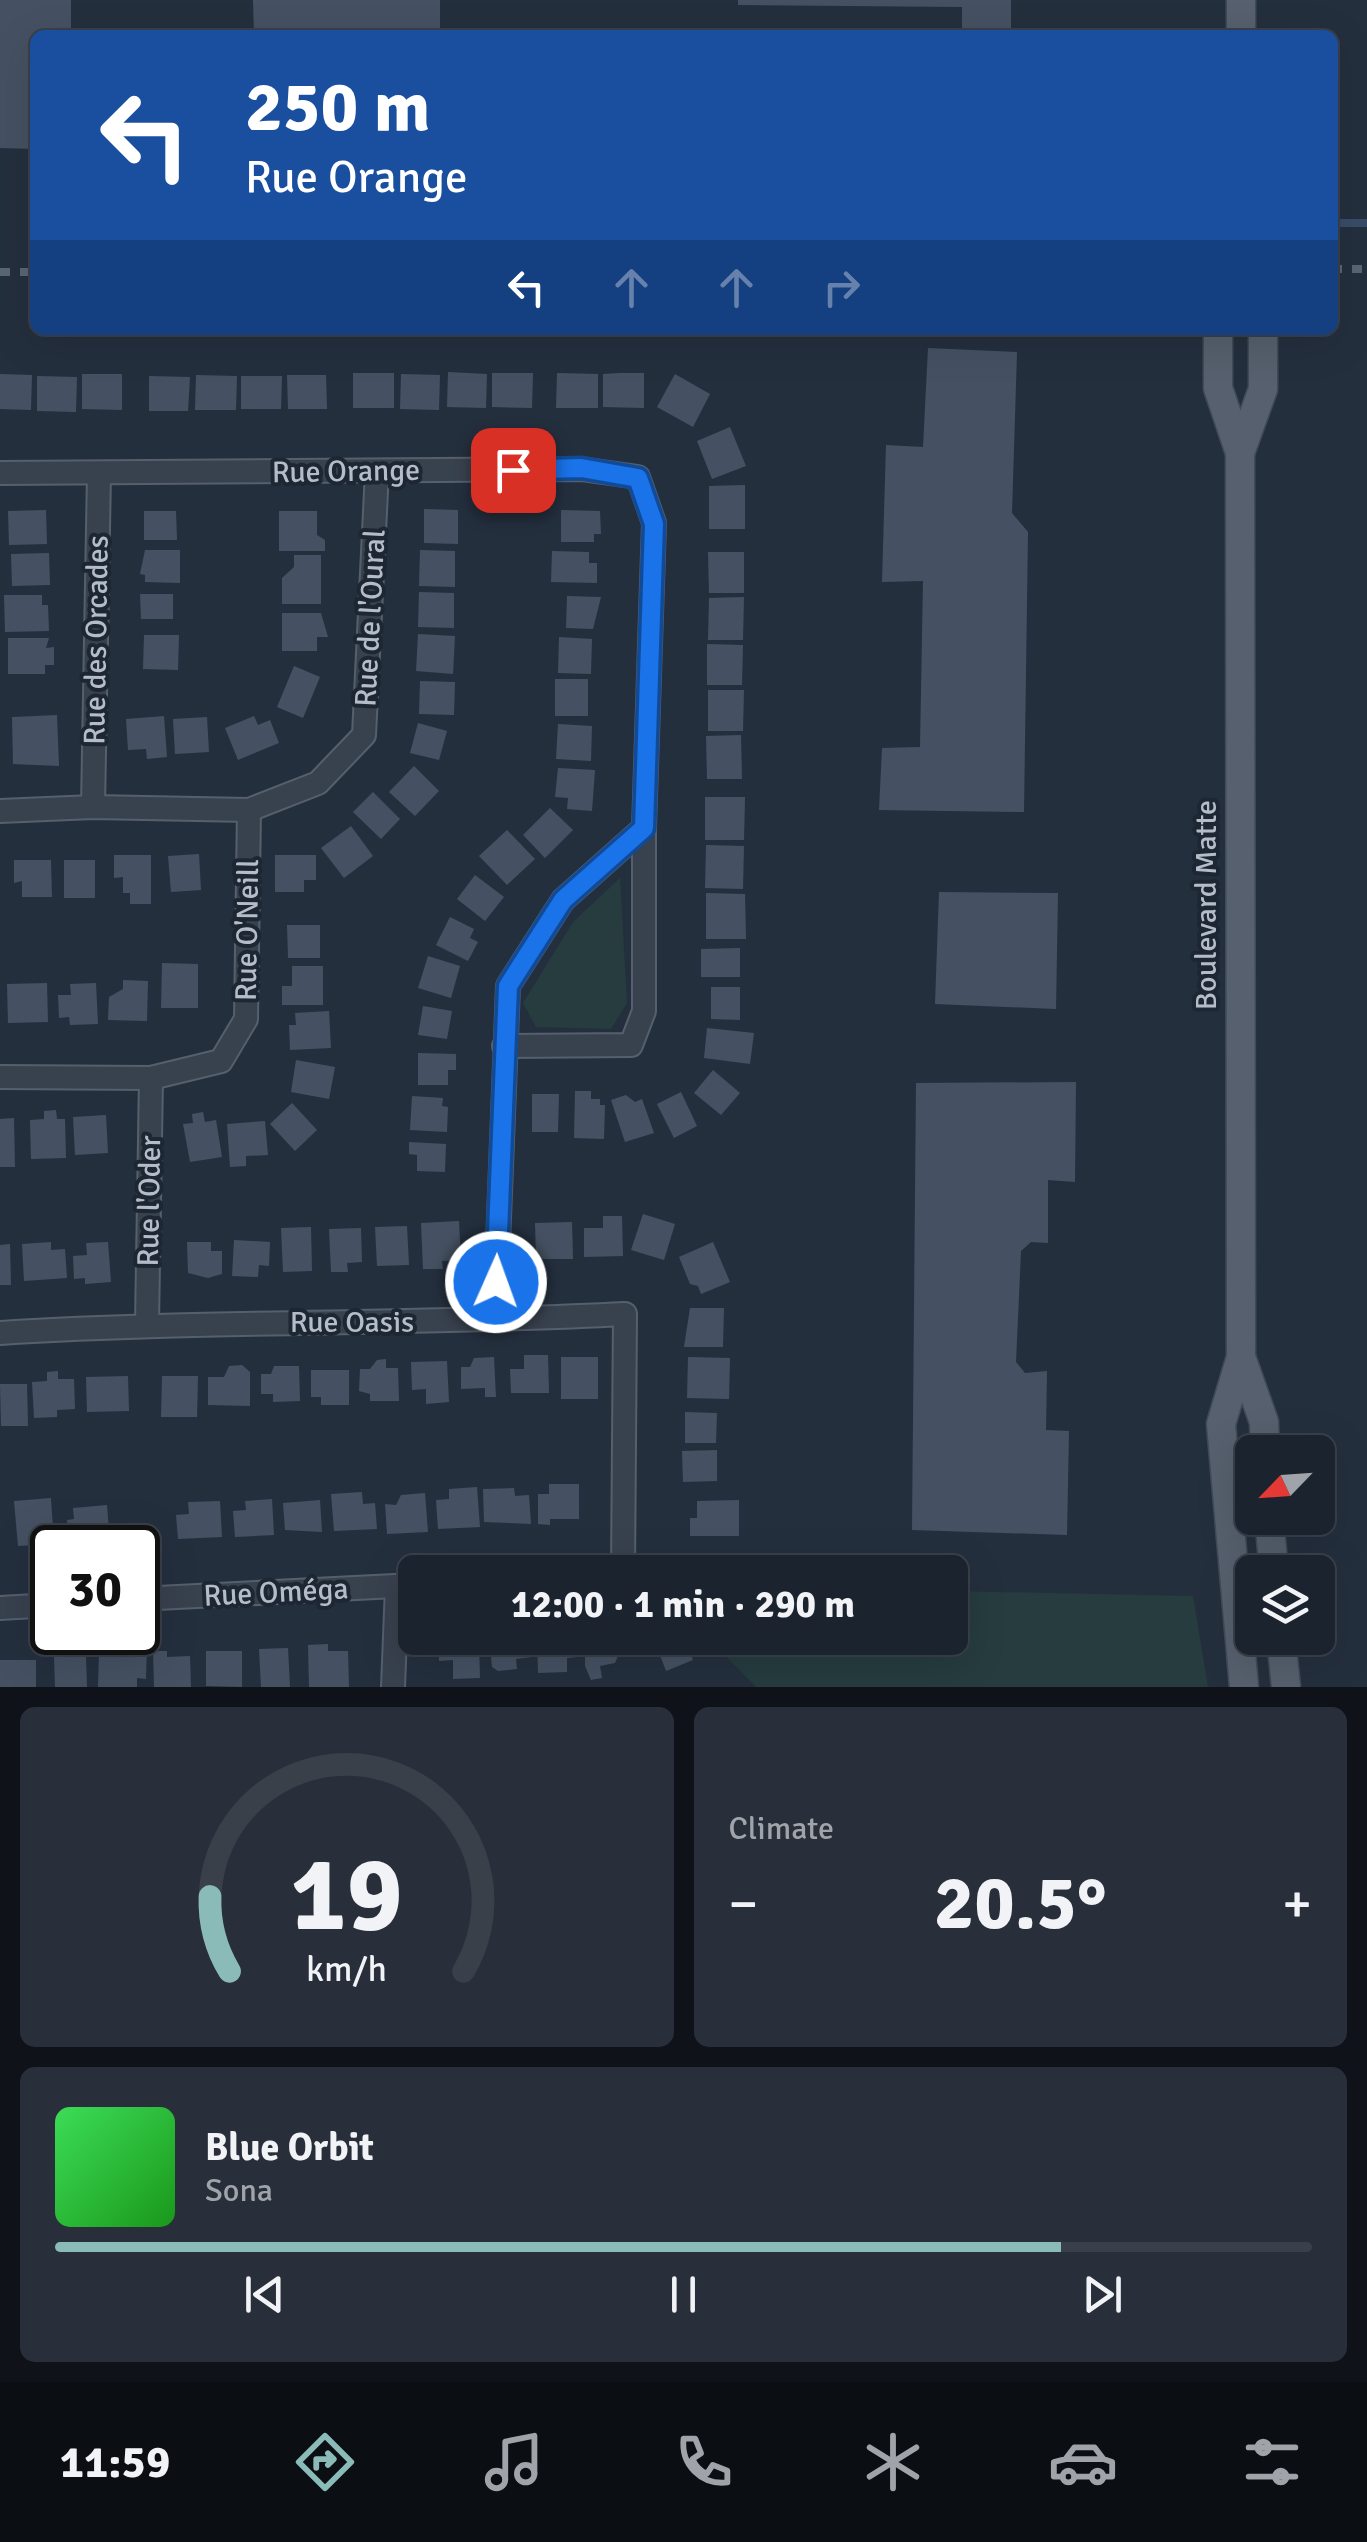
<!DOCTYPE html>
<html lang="en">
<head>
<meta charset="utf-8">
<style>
	:root { --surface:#1b232e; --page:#282f3a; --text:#f1f3f6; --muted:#a0a4aa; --line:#39404a; --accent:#8bbbb9 }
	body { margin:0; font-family:Signika,sans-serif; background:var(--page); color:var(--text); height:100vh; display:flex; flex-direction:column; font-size:38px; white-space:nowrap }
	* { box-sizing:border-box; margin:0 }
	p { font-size:32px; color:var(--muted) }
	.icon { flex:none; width:55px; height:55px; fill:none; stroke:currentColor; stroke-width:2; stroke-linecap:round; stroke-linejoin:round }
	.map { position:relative; height:1687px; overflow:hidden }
	.sheet { display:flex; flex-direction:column; gap:20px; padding:20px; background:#0f1319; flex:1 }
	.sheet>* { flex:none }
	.banner { position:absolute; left:30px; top:30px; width:1308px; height:305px; border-radius:15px; box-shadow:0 10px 40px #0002,0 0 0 2px var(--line); background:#1a4fa0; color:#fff; overflow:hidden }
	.needle { width:65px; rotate:245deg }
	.fabs { position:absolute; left:1235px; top:1435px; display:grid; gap:20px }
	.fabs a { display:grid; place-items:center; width:100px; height:100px; border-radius:15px; background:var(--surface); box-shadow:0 10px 40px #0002,0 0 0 2px var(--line); font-size:50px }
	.speed { position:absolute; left:30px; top:1525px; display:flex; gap:20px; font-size:50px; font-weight:700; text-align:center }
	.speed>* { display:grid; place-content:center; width:130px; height:130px; border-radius:50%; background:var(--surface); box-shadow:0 10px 40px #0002,0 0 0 2px var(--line); line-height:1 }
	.speed .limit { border:5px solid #111; border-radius:15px; background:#fff; color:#111 }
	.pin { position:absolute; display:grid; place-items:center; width:85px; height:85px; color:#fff; margin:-42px; border-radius:20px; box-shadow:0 5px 15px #0006 }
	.me { position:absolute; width:110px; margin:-55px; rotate:2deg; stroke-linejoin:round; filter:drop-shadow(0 0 8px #0008) }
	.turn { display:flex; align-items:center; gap:35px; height:210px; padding:0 50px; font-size:45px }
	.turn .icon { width:130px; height:130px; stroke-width:2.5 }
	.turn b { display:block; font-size:70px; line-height:85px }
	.lanes { display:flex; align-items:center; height:95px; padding:0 50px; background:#0003; justify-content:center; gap:50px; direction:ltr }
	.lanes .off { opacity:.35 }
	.big { font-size:75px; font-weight:800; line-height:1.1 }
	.sheet .card { flex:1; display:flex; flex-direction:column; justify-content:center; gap:15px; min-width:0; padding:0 35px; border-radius:15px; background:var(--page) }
	.sheet .dial { align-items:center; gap:0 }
	.dial svg { height:260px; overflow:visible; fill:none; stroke:var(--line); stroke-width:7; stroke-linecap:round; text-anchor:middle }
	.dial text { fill:var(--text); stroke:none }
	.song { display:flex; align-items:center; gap:30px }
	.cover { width:120px; height:120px; border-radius:15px; background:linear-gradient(135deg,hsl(130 70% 55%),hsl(120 70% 35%)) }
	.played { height:10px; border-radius:5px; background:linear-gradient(90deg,var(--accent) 80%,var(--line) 80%) }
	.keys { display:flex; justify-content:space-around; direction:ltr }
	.heat { display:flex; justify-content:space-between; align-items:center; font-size:55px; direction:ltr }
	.sheet .tiles { flex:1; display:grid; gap:20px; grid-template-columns:1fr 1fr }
	.card:last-child { grid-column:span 2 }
	.trip { position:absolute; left:398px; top:1555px; width:570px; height:100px; border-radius:15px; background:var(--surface); box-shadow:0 10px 40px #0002,0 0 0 2px var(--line); font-weight:800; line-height:100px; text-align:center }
	.tabs { display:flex; height:160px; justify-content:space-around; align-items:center; background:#0b0e12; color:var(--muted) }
	.tabs .icon { width:70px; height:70px }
	.tabs .on { color:var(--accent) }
	.tabs b { font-size:45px; color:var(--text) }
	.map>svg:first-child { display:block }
</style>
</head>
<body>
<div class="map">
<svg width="1367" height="1687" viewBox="0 0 1367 1687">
	<rect width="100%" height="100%" fill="#242f3e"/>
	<g fill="#263c3f">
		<polygon points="620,878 627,1003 611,1029 536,1027 523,1003 573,922"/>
		<polygon points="950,1591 1193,1596 1208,1687 756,1687 708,1638 950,1638"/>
	</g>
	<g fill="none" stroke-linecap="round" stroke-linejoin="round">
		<polyline stroke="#394c67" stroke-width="8" points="1332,223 1367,223"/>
	</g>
	<g fill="#455162">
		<polygon points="0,0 71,0 71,35 35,35 35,149 0,148"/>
		<polygon points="253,0 440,0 440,35 254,35"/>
		<polygon points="738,0 1011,0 1011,35 962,35 962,7 738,5"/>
		<polygon points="928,348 1017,352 1012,513 1028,532 1024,812 879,810 882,748 920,747 923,581 882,582 886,445 923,447"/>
		<polygon points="448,372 487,374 486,408 447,407"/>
		<rect x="353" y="373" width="41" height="35"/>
		<polygon points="492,373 533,373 532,408 492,407"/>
		<polygon points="557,373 598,374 598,408 556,408"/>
		<polygon points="620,373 644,373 644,408 603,407 603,374"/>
		<polygon points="0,374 32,375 31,410 0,409"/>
		<polygon points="82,374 122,374 122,410 82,409"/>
		<polygon points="401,374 440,375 439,410 400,409"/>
		<polygon points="675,374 710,394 693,427 657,407"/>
		<polygon points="196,375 237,376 236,410 195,410"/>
		<polygon points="287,375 326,375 327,409 288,409"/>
		<polygon points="37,376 77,377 76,412 37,411"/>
		<polygon points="149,376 190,377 188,411 149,411"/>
		<polygon points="241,376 282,376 281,409 241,409"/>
		<polygon points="730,427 746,466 712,479 697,441"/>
		<polygon points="745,485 745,529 709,529 709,486"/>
		<polygon points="424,509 458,510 458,544 424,543"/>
		<polygon points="46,510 47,544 9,545 8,511"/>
		<polygon points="561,510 600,511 601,534 594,534 594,542 561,542"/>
		<polygon points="144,511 176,511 177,540 144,540"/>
		<polygon points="279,511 317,511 317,535 325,540 325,551 279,551"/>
		<polygon points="145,550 180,550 180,583 145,582 145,575 140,574"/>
		<polygon points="420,550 455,551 455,587 419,586"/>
		<polygon points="552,551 589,552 589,563 597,563 597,583 551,582"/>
		<polygon points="708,552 744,552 744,593 709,593"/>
		<polygon points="49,553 50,585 12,586 11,554"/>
		<polygon points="294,555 321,555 321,604 282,604 282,578 294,567"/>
		<polygon points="419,592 454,593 454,628 418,627"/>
		<polygon points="140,594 173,594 173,619 141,619"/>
		<polygon points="4,595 42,595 42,605 48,605 49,631 5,632"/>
		<polygon points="567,596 601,597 593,629 566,628"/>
		<polygon points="744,597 743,640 708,640 709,598"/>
		<polygon points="282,613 321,613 328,637 317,637 317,651 282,651"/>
		<polygon points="418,634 455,636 453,674 416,671"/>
		<polygon points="144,635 179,635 178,670 143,669"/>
		<polygon points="559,637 592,639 591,674 558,673"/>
		<polygon points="8,638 49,638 46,648 54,647 54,665 45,665 45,674 8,674"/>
		<polygon points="707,644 743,645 742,685 707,685"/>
		<polygon points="294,666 320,677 303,718 277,707"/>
		<rect x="555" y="679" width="33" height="37"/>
		<polygon points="420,681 455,682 454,715 419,714"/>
		<polygon points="708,690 744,690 743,731 708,731"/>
		<polygon points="57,715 59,766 13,764 12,717"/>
		<polygon points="164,716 167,757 147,759 146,749 128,750 126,719"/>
		<polygon points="254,716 258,725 270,720 279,743 238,760 225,728"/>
		<polygon points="207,717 209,752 175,754 173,719"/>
		<polygon points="418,723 447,731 439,760 410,753"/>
		<polygon points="558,724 592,726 591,761 556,759"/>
		<polygon points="741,735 742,779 707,779 706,736"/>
		<polygon points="414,766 439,791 415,816 389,792"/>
		<polygon points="558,768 595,770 592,811 567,809 568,798 555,797"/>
		<polygon points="373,792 400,819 381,839 353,812"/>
		<polygon points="705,797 745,797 744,840 705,840"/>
		<polygon points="550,808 573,830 545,858 523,835"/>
		<polygon points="351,826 373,856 344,878 321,848"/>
		<polygon points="507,830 535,859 507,885 479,856"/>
		<polygon points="706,845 744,846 743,889 705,888"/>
		<polygon points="199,854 201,890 171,892 168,856"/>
		<polygon points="114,855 151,855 151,904 130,904 130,893 123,893 123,877 114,878"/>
		<polygon points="275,855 316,855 316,880 304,880 304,892 275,892"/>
		<polygon points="14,860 51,860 52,897 22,897 22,881 14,883"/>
		<rect x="64" y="860" width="31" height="38"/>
		<polygon points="475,875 504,897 485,921 457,899"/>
		<polygon points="939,892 1058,893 1056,1009 935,1004"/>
		<polygon points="706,893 745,894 746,939 706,939"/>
		<polygon points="450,917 474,929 470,938 478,942 468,961 436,945"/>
		<polygon points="287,925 320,925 320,958 288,958"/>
		<polygon points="740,948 740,977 701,977 701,949"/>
		<polygon points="428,956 460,966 451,998 418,988"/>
		<polygon points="162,963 198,964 198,1008 161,1008"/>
		<polygon points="292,966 323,966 323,1005 282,1005 282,986 292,986"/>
		<polygon points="123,980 148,981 147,1021 108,1020 109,997 123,989"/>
		<polygon points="47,983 48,1022 8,1023 7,984"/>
		<polygon points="96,983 98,1024 70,1025 69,1017 59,1018 58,995 71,995 70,984"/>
		<polygon points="711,987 740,987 740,1020 711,1019"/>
		<polygon points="423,1006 452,1011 447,1039 418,1035"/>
		<polygon points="329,1011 331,1048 290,1050 289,1025 296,1025 295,1013"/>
		<polygon points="707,1028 754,1033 750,1064 704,1058"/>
		<polygon points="418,1053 456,1054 456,1070 448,1070 448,1085 418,1085"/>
		<polygon points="296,1060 335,1067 329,1099 291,1092"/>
		<polygon points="713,1070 740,1093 721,1115 694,1093"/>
		<polygon points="1076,1082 1075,1182 1048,1180 1048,1243 1031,1242 1021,1251 1016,1362 1025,1373 1047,1371 1046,1430 1069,1431 1067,1535 912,1530 916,1083"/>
		<polygon points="575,1091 591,1091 591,1099 600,1099 600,1105 605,1105 604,1139 574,1138"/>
		<polygon points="681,1092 697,1126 674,1138 657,1104"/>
		<polygon points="532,1094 559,1094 558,1132 532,1132"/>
		<polygon points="626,1095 635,1102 642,1099 654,1133 625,1142 611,1100"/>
		<polygon points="412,1096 443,1098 442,1106 448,1107 447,1132 410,1130"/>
		<polygon points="292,1103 317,1130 295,1151 270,1124"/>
		<polygon points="56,1110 57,1119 65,1119 66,1158 31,1159 30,1120 44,1119 44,1111"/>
		<polygon points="203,1112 205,1122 216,1120 222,1157 190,1162 183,1124 193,1123 192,1114"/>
		<polygon points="106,1115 108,1153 75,1155 73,1117"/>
		<polygon points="14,1118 15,1167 0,1167 0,1119"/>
		<polygon points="265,1121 268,1155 246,1156 246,1166 230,1167 227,1124"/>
		<polygon points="409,1142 446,1144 445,1172 417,1171 417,1155 409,1154"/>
		<polygon points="643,1214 675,1224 664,1260 631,1250"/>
		<polygon points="603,1216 622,1216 623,1256 584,1257 584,1228 603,1228"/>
		<polygon points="459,1221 461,1260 442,1261 443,1269 423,1269 421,1223"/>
		<polygon points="572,1222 573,1259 536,1259 535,1223"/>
		<polygon points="407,1226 409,1265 377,1266 375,1227"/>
		<polygon points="311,1227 312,1271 283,1272 281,1228"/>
		<polygon points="361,1228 362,1262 347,1263 348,1272 331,1272 329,1229"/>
		<polygon points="234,1240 270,1242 269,1266 259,1265 258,1277 232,1276"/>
		<polygon points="51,1242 51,1250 65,1249 67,1278 24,1281 22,1244"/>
		<polygon points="108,1242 111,1282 85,1284 85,1278 74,1279 73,1256 87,1255 86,1243"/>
		<polygon points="187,1242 211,1242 211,1251 222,1251 222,1274 208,1278 188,1273"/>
		<polygon points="713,1242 730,1282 701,1294 698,1286 690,1284 679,1257"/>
		<polygon points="10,1244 11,1285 0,1285 0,1245"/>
		<polygon points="690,1308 724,1308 723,1347 684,1347"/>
		<polygon points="524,1355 548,1355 549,1393 511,1393 510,1369 524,1369"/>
		<polygon points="494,1357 496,1397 485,1397 485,1388 461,1389 461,1367 470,1367 474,1358"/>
		<rect x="561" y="1357" width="37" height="42"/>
		<polygon points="688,1357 730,1358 729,1399 687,1398"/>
		<polygon points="386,1359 386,1368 398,1368 399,1401 370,1401 370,1394 359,1391 360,1369 370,1369 377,1360"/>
		<polygon points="447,1361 449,1402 426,1404 426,1389 412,1390 411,1362"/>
		<polygon points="242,1365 250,1372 250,1406 208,1405 208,1377 224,1377 229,1366"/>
		<polygon points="274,1366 299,1366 300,1401 273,1402 273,1394 261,1394 261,1374 271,1374"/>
		<polygon points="311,1370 349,1370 349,1405 321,1405 321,1397 311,1397"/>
		<polygon points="58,1371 58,1379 74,1379 75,1409 57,1410 57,1417 34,1418 32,1382 47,1381 47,1372"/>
		<polygon points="128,1376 129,1411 87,1412 86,1377"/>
		<polygon points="162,1376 198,1376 197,1417 161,1417"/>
		<polygon points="0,1384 27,1384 28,1426 1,1426"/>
		<polygon points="685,1412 717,1413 716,1443 685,1443"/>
		<polygon points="717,1450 717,1481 683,1482 682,1451"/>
		<polygon points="549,1484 579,1484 579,1519 550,1519 550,1525 538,1524 538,1494 549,1494"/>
		<polygon points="477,1487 480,1527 438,1529 436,1500 449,1499 449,1489"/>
		<polygon points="514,1488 515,1496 529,1495 531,1524 484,1522 483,1489"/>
		<polygon points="362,1492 363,1504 375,1503 377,1529 334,1531 331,1494"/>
		<polygon points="425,1493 428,1532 387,1534 385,1504 396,1505 401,1495"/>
		<polygon points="51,1498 54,1544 18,1546 14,1501"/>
		<polygon points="272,1499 274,1535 235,1537 233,1511 246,1510 245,1501"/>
		<polygon points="320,1500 322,1532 285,1530 283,1503"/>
		<polygon points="739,1500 739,1536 690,1536 690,1518 697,1518 697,1501"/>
		<polygon points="220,1501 222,1537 178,1539 176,1515 189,1514 188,1502"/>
		<polygon points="107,1505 110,1542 69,1545 67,1520 74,1519 73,1508"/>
		<polygon points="489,1638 530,1638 532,1657 516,1659 517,1669 498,1671 492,1667"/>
		<polygon points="554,1638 578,1638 578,1657 567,1658 567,1672 538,1673 537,1640"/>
		<polygon points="585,1638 625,1638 625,1655 618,1656 615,1663 600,1666 602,1678 591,1680 585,1666"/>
		<polygon points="641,1638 684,1638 693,1660 666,1671 658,1650 647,1654"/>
		<polygon points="439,1640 479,1640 480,1678 453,1679 453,1660 439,1661"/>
		<polygon points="328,1644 328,1651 348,1651 349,1687 309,1687 308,1645"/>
		<polygon points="136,1645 147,1646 146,1679 137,1678 137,1687 98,1687 99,1650 131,1651"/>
		<polygon points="288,1648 290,1687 261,1687 259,1649"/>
		<polygon points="153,1651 167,1651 167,1657 190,1656 191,1687 154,1687"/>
		<polygon points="206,1651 242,1651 242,1687 206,1686"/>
		<polygon points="86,1656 87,1687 55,1687 54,1657"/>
		<rect x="0" y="1660" width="36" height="27"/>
	</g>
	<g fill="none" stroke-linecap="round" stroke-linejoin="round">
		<g stroke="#565f6c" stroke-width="26">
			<g id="minor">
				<polyline points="0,473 581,469 638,477 654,523 644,828 563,900 508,986 495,1321"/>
				<polyline points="93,807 99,473"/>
				<polyline points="0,811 93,807 249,810 318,783 364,735 377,471"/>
				<polyline points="504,1046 631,1045 644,1011 644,828"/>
				<polyline points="0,1077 151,1078 221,1061 246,1019 249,810"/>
				<polyline points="147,1324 151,1078"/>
				<path d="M0 1333C208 1320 417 1325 625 1314L623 1572"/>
				<polyline points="138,1599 415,1585"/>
				<polyline points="0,1608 52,1605"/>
				<polyline points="393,1687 397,1586"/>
			</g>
		</g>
		<g stroke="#414a57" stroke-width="31">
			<g id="major">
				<polyline points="1241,0 1241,35"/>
				<polyline points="1218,330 1218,388 1240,453 1241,1357 1221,1424 1244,1687"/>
				<polyline points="1240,453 1263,389 1263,330"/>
				<polyline points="1241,1357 1264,1422 1265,1452"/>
				<polyline points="1269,1518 1274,1572"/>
				<polyline points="1281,1638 1286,1687"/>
			</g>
		</g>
		<use href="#minor" stroke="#38414e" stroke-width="22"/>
		<use href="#major" stroke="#56606e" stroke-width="28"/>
		<g stroke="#5a6575" stroke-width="8" stroke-dasharray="10 10" stroke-linecap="butt">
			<polyline points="1332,269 1367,269"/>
			<polyline points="0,272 35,272"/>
		</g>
	</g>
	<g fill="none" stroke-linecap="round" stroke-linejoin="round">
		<g stroke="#114b97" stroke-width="25">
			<polyline id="route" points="496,1282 508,986 563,900 644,828 654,524 638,478 581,468 513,470"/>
		</g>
		<use href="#route" stroke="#1a73e8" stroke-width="18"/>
	</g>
	<g text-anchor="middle" stroke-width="8" stroke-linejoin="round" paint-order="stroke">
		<g font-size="30" fill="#b4bcc9" stroke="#1d2633">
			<text transform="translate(346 471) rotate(-1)" y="10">Rue Orange</text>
			<text transform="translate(370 618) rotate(-87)" y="10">Rue de l'Oural</text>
			<text transform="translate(96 640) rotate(-89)" y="10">Rue des Orcades</text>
			<text transform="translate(1206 905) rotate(-90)" y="10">Boulevard Matte</text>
			<text transform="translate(247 930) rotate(-89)" y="10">Rue O'Neill</text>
			<text transform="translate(149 1201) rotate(-89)" y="10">Rue l'Oder</text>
			<text x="352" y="1332">Rue Oasis</text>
			<text transform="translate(276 1592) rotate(-3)" y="10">Rue Oméga</text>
		</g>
	</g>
</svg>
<div class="fabs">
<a><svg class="needle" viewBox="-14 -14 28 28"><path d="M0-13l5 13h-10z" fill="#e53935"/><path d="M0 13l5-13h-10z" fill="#a0a4aa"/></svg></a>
<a><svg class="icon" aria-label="layers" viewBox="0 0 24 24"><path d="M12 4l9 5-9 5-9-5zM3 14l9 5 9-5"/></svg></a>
</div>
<div class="speed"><div class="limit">30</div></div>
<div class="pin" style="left:513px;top:470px;background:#d93025"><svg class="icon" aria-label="arrive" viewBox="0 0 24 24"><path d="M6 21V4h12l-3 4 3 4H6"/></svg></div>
<svg class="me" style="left:496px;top:1282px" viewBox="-20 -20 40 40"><circle r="17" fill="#1a73e8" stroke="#fff" stroke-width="3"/><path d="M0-11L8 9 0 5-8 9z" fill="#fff"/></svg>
<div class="trip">12:00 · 1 min · 290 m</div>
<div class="banner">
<div class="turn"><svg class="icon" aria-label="left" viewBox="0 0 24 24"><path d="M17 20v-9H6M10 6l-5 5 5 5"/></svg><div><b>250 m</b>Rue Orange</div></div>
<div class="lanes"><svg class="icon" aria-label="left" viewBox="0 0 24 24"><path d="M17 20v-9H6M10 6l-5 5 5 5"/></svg><svg class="icon off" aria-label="ahead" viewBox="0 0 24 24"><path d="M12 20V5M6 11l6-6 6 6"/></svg><svg class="icon off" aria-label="ahead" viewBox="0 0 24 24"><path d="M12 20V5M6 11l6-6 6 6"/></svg><svg class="icon off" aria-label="right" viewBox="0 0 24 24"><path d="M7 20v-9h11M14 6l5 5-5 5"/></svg></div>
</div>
</div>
<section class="sheet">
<div class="tiles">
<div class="card dial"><svg viewBox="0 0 100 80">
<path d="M14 69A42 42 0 1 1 86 69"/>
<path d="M14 69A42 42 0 0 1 8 46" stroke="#8bbbb9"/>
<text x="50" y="56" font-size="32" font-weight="700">19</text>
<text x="50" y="72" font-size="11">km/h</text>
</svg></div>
<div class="card"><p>Climate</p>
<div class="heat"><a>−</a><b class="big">20.5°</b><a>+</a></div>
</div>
<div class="card">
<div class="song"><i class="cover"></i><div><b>Blue Orbit</b><p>Sona</p></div></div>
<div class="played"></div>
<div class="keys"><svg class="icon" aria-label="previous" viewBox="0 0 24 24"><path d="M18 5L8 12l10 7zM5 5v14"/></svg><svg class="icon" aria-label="pause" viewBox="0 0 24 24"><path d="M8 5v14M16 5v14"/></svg><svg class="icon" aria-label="next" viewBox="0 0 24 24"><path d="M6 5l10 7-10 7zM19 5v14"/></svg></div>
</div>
</div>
</section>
<nav class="tabs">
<b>11:59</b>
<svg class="icon on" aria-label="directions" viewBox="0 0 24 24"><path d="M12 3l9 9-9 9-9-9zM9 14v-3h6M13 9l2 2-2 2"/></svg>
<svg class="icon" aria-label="music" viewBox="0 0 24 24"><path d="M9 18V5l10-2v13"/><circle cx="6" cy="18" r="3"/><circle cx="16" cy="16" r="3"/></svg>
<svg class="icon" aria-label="phone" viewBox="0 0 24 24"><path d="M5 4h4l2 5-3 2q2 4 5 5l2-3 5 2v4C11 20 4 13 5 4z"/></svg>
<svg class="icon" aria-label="climate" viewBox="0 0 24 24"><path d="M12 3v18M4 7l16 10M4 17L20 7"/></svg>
<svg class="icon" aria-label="car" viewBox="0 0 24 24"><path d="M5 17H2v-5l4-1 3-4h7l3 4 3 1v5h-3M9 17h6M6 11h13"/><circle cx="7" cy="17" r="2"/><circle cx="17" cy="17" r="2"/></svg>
<svg class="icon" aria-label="filters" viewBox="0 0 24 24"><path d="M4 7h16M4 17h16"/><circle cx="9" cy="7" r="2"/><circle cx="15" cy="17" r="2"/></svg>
</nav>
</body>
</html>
